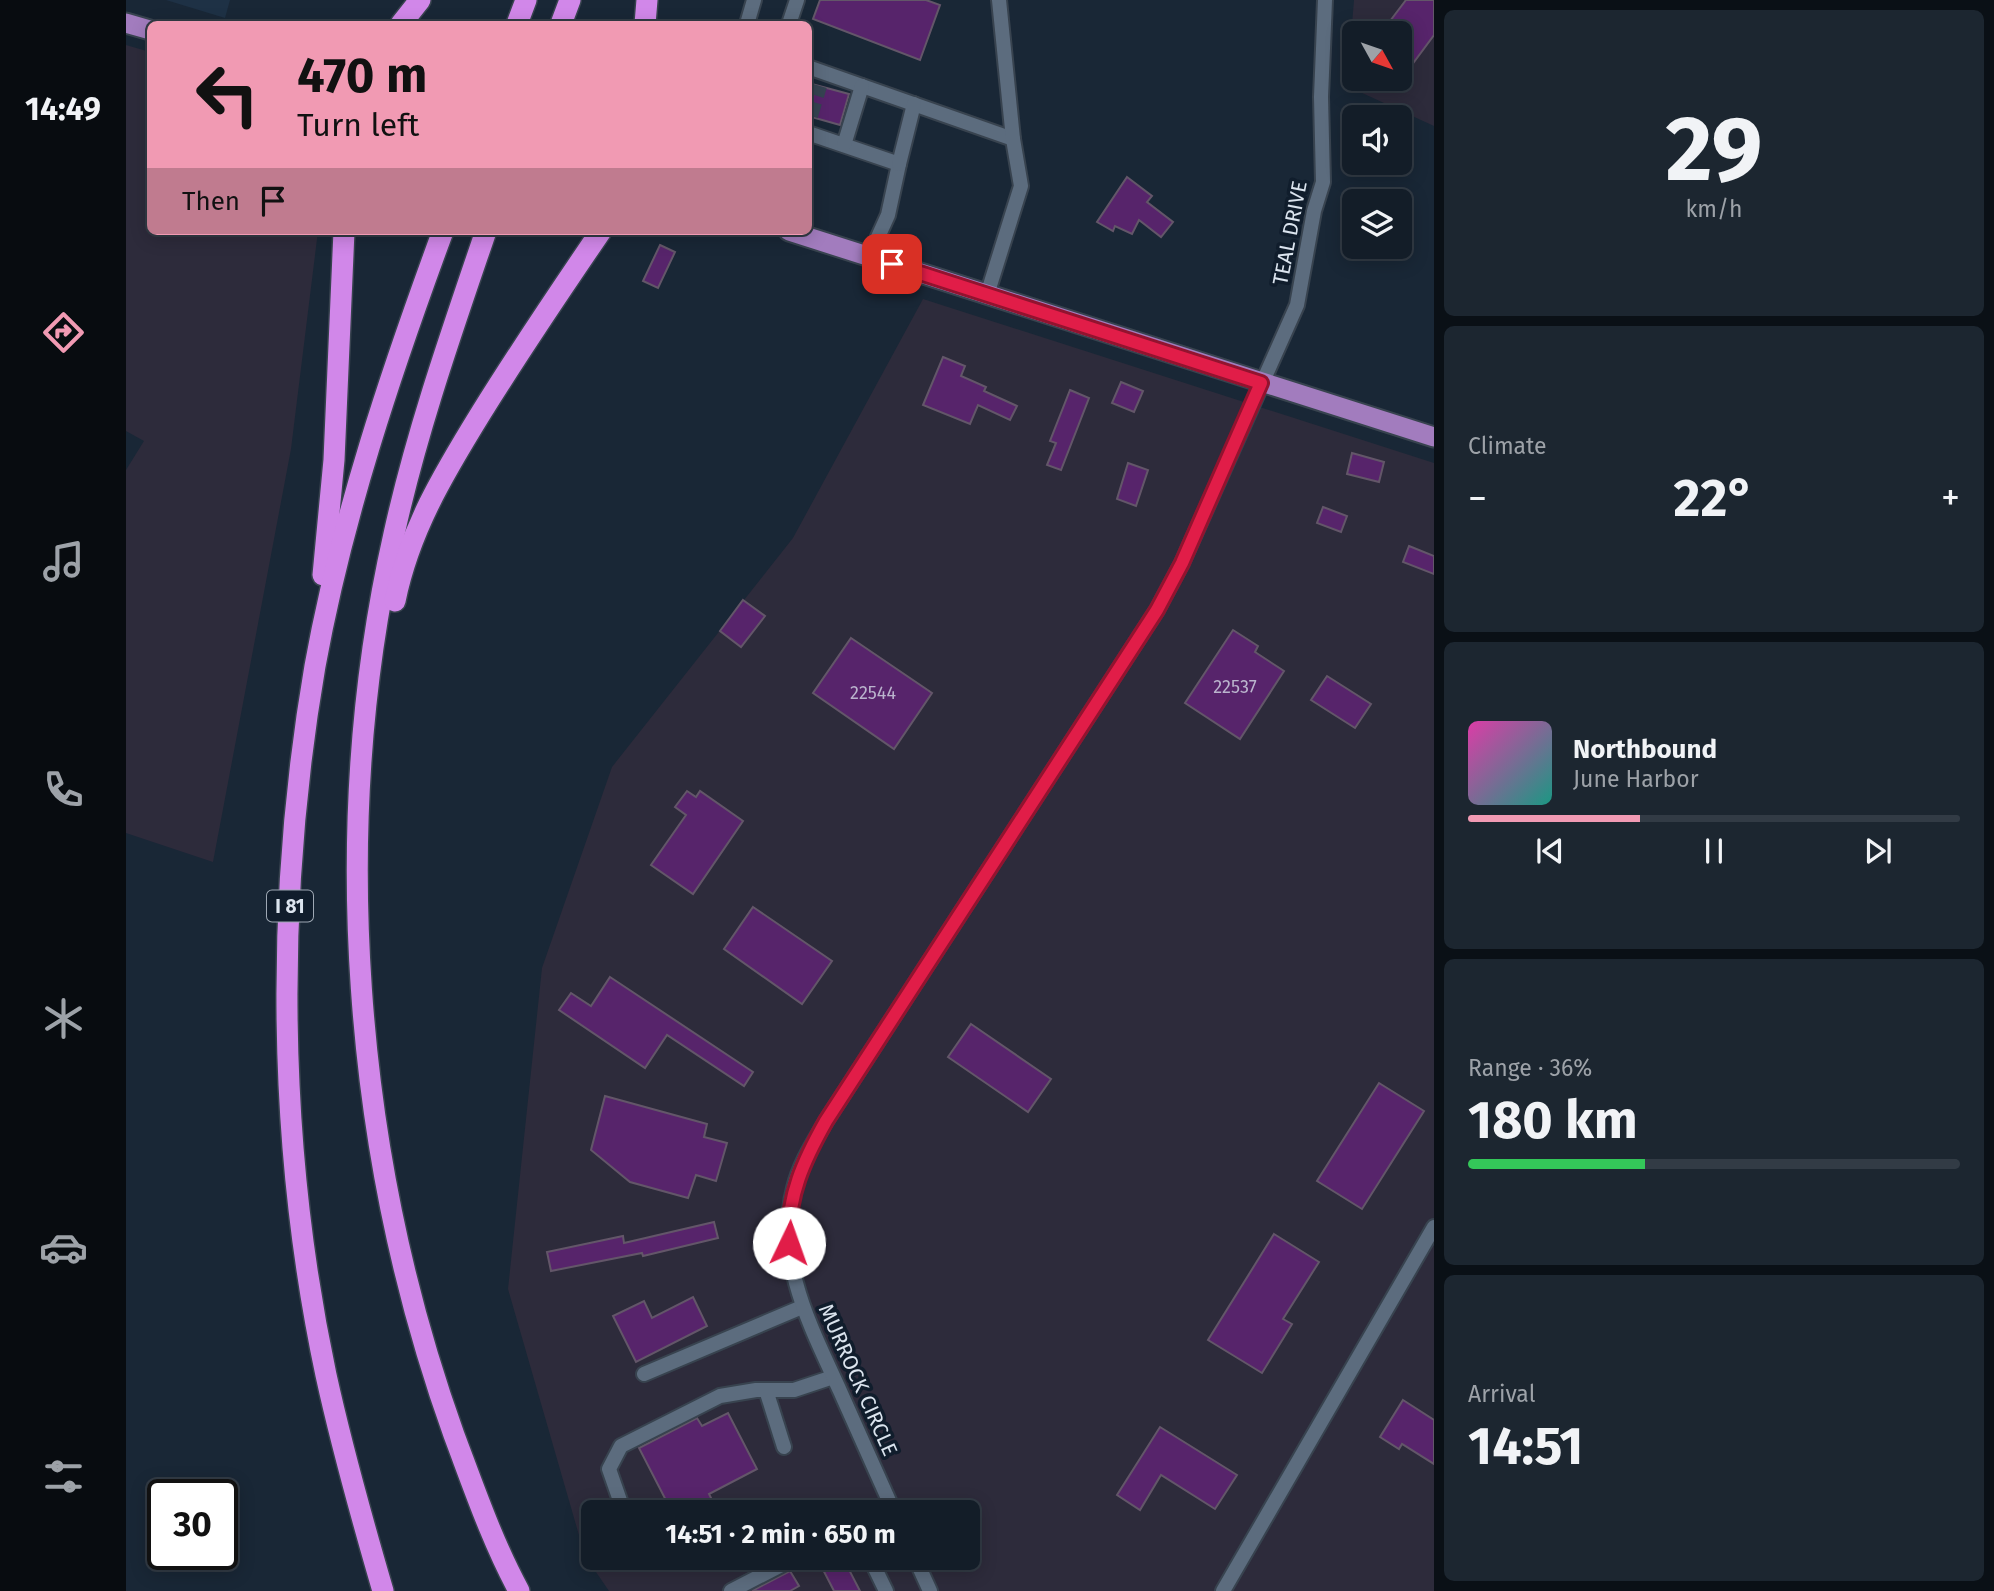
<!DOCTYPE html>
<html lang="en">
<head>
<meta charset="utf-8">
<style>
	:root { --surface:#131d28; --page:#1c2630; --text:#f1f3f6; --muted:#9da2a8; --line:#323b45; --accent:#f19ab3 }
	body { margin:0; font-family:"Fira Sans",sans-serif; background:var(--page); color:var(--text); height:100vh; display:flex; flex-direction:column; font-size:26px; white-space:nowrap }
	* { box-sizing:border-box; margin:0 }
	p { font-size:23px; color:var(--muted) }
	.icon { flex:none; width:38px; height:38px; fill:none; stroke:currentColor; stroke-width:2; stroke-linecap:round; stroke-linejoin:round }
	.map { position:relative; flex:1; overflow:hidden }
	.details { display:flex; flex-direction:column; gap:10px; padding:10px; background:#0a1016; width:560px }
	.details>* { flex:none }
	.guide { position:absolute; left:21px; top:21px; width:665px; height:214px; border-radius:10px; box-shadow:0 4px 18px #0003,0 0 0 2px var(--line); background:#f19ab3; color:#111; overflow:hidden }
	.needle { width:46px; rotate:130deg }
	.buttons { position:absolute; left:1216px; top:21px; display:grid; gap:14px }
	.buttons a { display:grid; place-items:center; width:70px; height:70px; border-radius:10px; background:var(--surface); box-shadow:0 4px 18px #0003,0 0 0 2px var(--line); font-size:35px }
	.speed { position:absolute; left:21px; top:1479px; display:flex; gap:14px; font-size:35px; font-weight:700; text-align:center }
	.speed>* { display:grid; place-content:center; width:91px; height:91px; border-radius:50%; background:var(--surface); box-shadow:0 4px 18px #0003,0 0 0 2px var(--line); line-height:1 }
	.speed .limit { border:4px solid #111; border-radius:10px; background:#fff; color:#111 }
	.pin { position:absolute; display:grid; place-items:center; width:60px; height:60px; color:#fff; margin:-30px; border-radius:14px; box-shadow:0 4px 10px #0006 }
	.me { position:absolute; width:77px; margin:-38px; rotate:3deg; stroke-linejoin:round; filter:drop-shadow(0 0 5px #0008) }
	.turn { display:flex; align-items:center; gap:24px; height:147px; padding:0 35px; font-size:32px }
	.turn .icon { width:91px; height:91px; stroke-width:2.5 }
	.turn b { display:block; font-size:49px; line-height:60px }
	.then { display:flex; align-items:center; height:66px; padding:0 35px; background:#0003; gap:14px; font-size:26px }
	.big { font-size:52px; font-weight:700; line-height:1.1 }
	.details .tile { flex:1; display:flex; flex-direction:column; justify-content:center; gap:10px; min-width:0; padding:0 24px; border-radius:10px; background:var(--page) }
	.details .dial { align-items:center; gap:0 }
	.dial b { font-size:91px; line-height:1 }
	.song { display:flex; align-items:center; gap:21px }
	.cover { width:84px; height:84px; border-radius:10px; background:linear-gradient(135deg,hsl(320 70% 55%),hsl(170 70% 35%)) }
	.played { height:7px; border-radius:4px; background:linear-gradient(90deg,var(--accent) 35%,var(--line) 35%) }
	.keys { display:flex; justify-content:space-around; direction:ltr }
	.heat { display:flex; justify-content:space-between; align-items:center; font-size:38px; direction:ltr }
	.charge { height:10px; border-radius:5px; background:linear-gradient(90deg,#34c759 36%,var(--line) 0) }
	.trip { position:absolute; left:455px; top:1500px; width:399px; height:70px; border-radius:10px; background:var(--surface); box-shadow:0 4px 18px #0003,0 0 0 2px var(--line); font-weight:700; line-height:70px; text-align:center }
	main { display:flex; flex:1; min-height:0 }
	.dock { display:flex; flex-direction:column; width:126px; justify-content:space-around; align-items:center; background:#080c10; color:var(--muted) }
	.dock .icon { width:49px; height:49px }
	.dock .current { color:var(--accent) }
	.dock b { font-size:32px; color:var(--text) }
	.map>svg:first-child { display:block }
</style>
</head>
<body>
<main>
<nav class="dock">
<b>14:49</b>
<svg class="icon current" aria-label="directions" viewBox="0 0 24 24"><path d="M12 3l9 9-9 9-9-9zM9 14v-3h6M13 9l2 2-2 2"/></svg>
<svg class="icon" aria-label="music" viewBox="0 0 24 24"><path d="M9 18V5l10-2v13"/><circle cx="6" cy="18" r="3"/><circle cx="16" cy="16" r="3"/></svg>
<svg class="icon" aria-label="phone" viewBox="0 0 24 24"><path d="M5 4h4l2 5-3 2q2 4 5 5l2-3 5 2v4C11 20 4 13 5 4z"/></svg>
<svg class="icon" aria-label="climate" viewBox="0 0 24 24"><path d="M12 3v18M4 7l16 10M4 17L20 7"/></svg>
<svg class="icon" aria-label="car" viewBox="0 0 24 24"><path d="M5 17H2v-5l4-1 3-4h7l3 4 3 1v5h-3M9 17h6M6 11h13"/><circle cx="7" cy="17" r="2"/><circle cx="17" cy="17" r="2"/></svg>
<svg class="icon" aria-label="filters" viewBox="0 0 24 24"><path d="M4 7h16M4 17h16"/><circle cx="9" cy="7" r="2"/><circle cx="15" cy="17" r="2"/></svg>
</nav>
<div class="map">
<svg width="1308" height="1591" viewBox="0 0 1308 1591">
	<rect width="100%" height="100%" fill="#192736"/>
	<polygon fill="#1e3145" points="40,0 104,0 99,18"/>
	<g fill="#2d2b3b" fill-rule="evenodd">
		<path d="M1228 0H1308V126L1221 86ZM1228 33H1274V79H1228Z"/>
		<polygon points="0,45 24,52 24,231 192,231 165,449 87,862 0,833 0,470 18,441 0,431"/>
		<path d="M797 299 1308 463V1591H483L459 1556 382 1289 416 968 486 767 667 538ZM467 1512H842V1558H467Z"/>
	</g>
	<g fill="#57246b" stroke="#635669" stroke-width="2">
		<polygon points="694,0 800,0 814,5 794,60 687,19"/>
		<polygon points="1280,0 1308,0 1308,35 1285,66 1274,57 1274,33 1255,33"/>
		<polygon points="682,83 723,94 714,125 682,116"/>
		<polygon points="1001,177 1026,196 1021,202 1047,222 1035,237 1013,220 1006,234 989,226 987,231 971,222"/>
		<polygon points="534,245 549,252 532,288 517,281"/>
		<polygon points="817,357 839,366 835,376 860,387 858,391 891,406 884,420 852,405 844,424 797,405"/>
		<polygon points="995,382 1017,391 1008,412 986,403"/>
		<polygon points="944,390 963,398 935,470 921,465 930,443 924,441"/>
		<polygon points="1226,453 1258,462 1253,482 1221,474"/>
		<polygon points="1002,463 1022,470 1010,506 991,499"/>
		<polygon points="1197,507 1221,516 1215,532 1191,523"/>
		<polygon points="1283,546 1308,556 1308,574 1277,562"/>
		<polygon points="617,600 639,616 615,647 594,631"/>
		<polygon points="1107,630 1132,646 1129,652 1158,671 1114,739 1059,703"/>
		<polygon points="725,638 806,693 768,749 687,693"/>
		<polygon points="1201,676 1245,704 1229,728 1185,700"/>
		<polygon points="561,791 570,797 574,791 617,821 567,894 525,865 560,815 549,807"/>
		<polygon points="627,907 706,961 676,1004 598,949"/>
		<polygon points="484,977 627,1072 618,1086 541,1035 519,1068 433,1010 445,993 465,1006"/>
		<polygon points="845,1024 925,1079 902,1112 822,1057"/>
		<polygon points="1253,1083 1298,1111 1236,1209 1191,1181"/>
		<polygon points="479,1096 581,1124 578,1137 601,1143 590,1181 570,1175 562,1198 504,1182 465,1150"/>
		<polygon points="588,1222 592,1238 517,1256 516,1253 425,1271 421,1252 497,1236 498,1243"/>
		<polygon points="1148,1234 1193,1262 1157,1319 1166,1324 1136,1373 1082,1340"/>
		<polygon points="567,1297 581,1326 510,1362 487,1316 518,1301 526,1318"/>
		<polygon points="1277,1400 1308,1420 1308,1464 1276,1444 1273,1449 1254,1437"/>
		<polygon points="602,1413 631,1469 583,1494 592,1512 546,1512 513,1448 571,1418 576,1426"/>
		<polygon points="1034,1427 1111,1475 1089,1509 1035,1475 1014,1510 991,1495"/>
		<polygon points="691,1558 717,1558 734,1591 708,1591"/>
		<polygon points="664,1571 673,1586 664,1591 626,1591"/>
	</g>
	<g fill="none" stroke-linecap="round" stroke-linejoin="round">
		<polyline stroke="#364352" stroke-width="14" stroke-dasharray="14 7" stroke-linecap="butt" points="685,116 694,86"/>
		<g stroke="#38434f" stroke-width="18">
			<g id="minor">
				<polyline points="621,24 628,0"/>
				<polyline points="663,24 671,0"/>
				<polyline points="682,67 887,139"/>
				<polyline points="682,133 773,164 762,215 743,257"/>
				<polyline points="718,145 736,86"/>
				<polyline points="773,164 788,104"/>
				<polyline points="861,295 895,186 887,139 873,0"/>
				<polyline points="518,1374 676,1307"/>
				<polyline points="640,1390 658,1447"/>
				<polyline points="498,1512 483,1469 495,1446 594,1396 630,1390 668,1390 707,1377"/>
				<path d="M768 1512C750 1472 732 1431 714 1391 684 1325 649 1261 668 1188 674 1163 688 1142 700 1121L1031 610 1056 563 1171 305 1188 211 1197 182 1195 97 1199 0"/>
				<polyline points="744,1558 760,1591"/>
				<polyline points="789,1558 804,1591"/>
				<polyline points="605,1591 669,1558"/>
				<polyline points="1097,1591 1308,1227"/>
			</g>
		</g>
		<g stroke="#38434f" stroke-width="23">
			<g id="major">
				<polyline points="0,23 24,30"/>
				<polyline points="663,231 1308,437"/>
			</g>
		</g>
		<g stroke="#38434f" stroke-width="24">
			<g id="highway">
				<polyline points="275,24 294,0"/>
				<polyline points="391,24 400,0"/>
				<polyline points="435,24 444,0"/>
				<polyline points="519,24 521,0"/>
				<path d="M360 231C326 331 291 430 268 534 202 826 227 1154 328 1435 348 1488 366 1541 393 1591"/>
				<polyline points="197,575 208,460 218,231"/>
				<path d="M269 601C283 531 318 473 355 413 393 352 434 291 475 231"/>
				<path d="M257 1591C236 1519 216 1448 200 1375 151 1145 149 898 189 666 216 517 265 372 317 231"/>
			</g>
		</g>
		<use href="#minor" stroke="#5c6c7e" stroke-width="14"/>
		<use href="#major" stroke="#a27cbe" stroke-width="19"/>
		<use href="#highway" stroke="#d187e9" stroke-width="21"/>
	</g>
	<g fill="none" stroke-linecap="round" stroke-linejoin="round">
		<g stroke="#92132f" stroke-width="18">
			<path id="route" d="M663 1243C661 1196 678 1160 700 1121L1031 610 1056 563 1135 383 766 264"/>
		</g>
		<use href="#route" stroke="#e11d48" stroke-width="12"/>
	</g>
	<g text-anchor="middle" stroke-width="7" stroke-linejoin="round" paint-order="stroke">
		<g font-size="18" fill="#bab4cd">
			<text x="1109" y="693">22537</text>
			<text x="747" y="699">22544</text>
		</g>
		<rect fill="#101d2c" stroke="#9ea8b4" stroke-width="2" x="141" y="890.5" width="46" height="31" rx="5"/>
		<g font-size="19" font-weight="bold" fill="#dbe4ee">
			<text x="164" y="913">I 81</text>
		</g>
		<g font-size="21" fill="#dbe4ee" stroke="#101d2c">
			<text transform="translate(1164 233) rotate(-79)" y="7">TEAL DRIVE</text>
			<text transform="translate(732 1380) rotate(66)" y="7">MURROCK CIRCLE</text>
		</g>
	</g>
</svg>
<div class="buttons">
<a><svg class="needle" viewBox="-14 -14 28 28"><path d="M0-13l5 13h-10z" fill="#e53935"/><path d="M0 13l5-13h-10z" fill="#9da2a8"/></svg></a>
<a><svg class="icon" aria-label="sound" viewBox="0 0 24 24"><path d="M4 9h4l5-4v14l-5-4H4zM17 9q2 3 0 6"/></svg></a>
<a><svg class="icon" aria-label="layers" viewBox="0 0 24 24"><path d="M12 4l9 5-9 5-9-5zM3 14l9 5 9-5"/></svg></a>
</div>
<div class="speed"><div class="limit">30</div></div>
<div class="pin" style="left:766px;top:264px;background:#d93025"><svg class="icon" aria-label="arrive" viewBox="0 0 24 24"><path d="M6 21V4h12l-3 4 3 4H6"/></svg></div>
<svg class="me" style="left:663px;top:1243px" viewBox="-20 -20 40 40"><circle r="19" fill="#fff"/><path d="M0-13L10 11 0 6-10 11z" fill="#e11d48"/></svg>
<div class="trip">14:51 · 2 min · 650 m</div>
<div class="guide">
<div class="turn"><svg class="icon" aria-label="left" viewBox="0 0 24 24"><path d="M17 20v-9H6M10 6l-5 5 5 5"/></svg><div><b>470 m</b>Turn left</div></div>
<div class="then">Then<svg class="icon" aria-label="arrive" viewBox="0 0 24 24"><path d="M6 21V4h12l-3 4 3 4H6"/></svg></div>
</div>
</div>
<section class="details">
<div class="tile dial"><b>29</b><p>km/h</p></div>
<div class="tile"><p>Climate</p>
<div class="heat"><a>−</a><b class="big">22°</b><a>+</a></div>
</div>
<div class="tile">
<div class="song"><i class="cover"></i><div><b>Northbound</b><p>June Harbor</p></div></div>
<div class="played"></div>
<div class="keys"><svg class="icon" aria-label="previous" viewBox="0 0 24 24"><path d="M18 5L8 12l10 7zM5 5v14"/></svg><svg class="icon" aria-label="pause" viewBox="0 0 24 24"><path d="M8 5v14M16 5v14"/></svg><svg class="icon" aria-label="next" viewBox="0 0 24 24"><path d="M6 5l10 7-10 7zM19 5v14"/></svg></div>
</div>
<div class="tile"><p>Range · 36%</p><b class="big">180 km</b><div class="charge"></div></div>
<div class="tile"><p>Arrival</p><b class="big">14:51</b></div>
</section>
</main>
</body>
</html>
